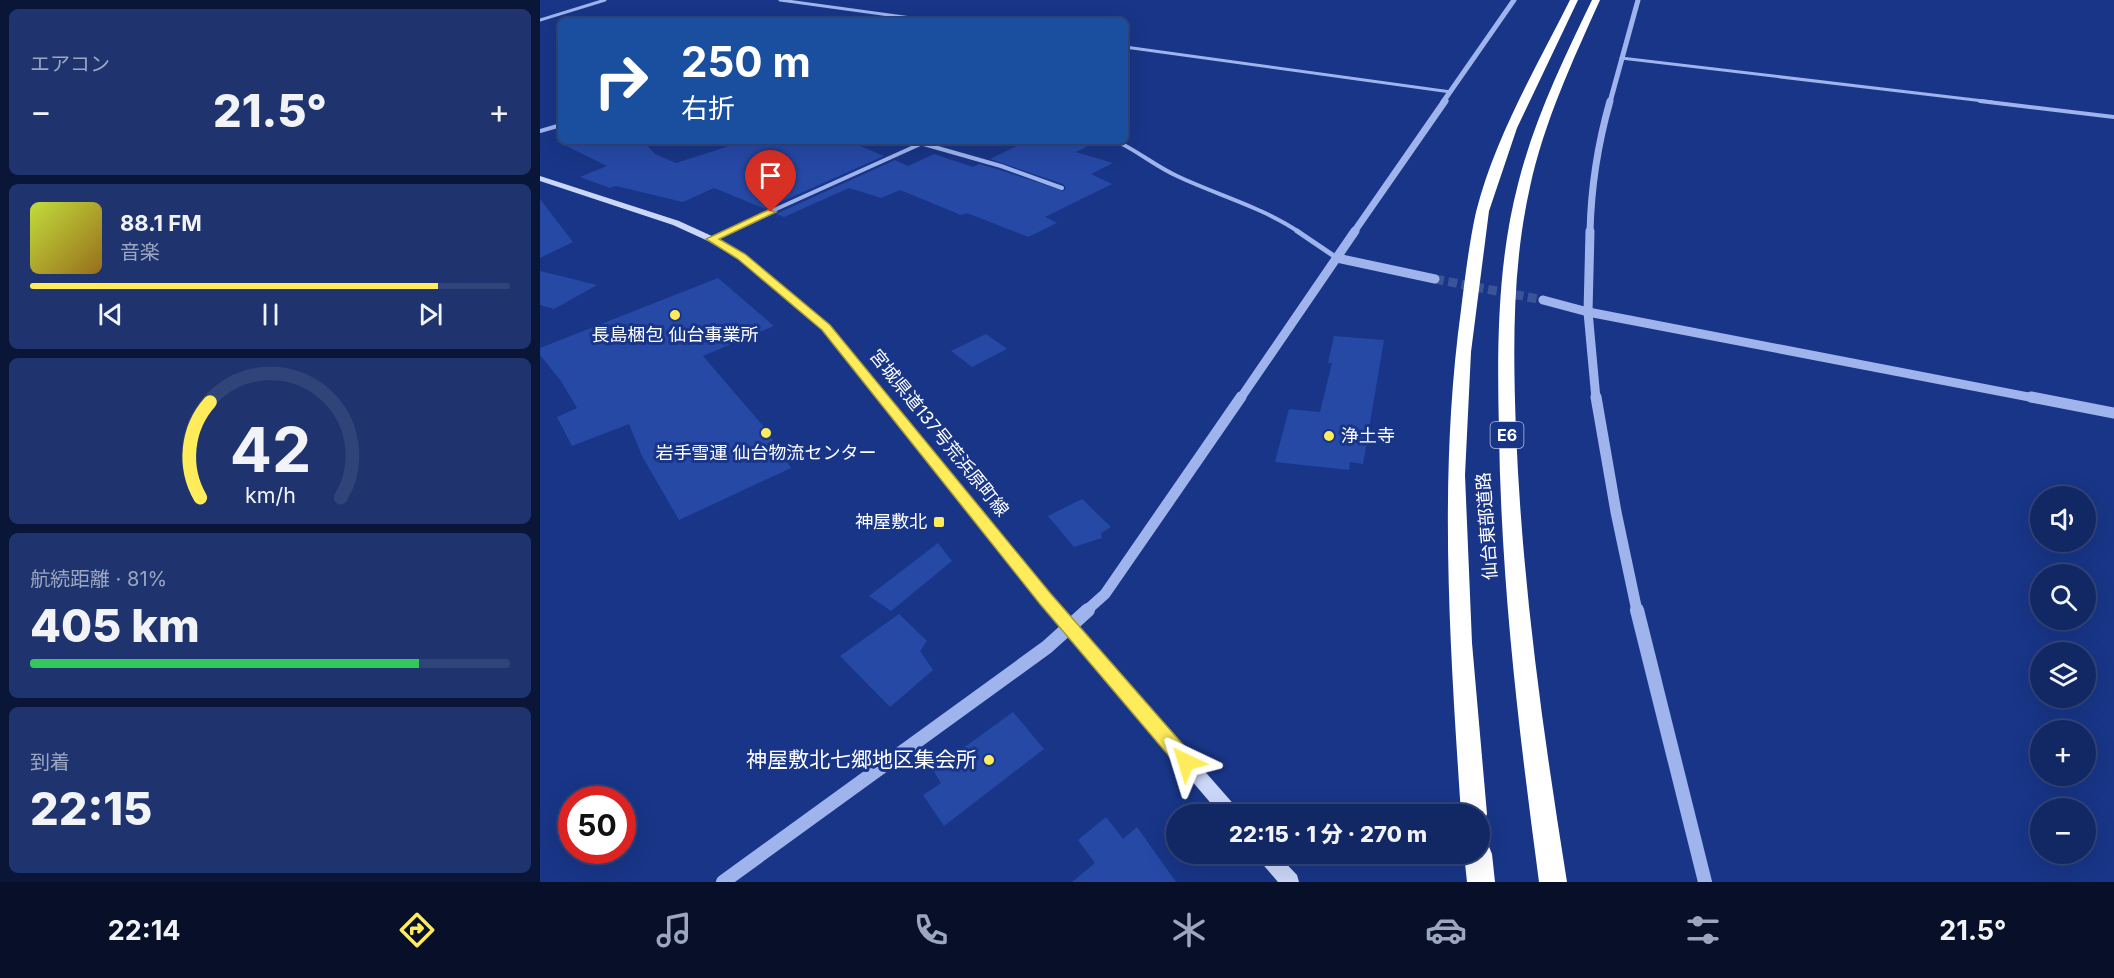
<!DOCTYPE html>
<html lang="ja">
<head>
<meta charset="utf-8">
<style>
	:root { --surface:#122865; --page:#1f346e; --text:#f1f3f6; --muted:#9ca6bf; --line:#314479; --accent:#ffec5b }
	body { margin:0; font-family:Inter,"Noto Sans JP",sans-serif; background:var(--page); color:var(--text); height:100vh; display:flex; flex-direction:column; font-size:22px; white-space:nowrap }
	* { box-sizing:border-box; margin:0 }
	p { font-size:20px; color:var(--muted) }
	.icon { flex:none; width:33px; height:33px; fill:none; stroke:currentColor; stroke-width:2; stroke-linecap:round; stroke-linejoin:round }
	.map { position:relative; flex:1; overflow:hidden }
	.drawer { display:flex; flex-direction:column; gap:9px; padding:9px; background:#0a1638; width:540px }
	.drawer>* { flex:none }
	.hud { position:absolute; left:18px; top:18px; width:570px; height:126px; border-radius:9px; box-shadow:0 6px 24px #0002,0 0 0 2px var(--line); background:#1a4fa0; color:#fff; overflow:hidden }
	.buttons { position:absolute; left:1490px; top:486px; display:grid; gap:12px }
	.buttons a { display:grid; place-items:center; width:66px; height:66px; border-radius:50%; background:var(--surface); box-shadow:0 6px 24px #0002,0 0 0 2px var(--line); font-size:30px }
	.speed { position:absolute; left:18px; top:786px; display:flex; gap:12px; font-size:30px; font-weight:700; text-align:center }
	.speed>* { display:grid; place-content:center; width:78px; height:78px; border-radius:50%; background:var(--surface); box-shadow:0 6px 24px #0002,0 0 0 2px var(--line); line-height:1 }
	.speed .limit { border:9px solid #d22; background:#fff; color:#111 }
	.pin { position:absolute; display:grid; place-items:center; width:51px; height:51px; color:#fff; margin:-62px -26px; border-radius:50% 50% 50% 0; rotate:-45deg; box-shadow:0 0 6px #0007 }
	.pin .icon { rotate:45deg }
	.me { position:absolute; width:66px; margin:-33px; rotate:319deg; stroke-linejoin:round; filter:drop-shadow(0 0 4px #0008) }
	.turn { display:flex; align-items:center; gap:21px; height:126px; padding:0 24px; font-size:27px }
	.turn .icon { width:78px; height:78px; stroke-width:2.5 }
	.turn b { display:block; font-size:42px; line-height:51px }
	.big { font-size:45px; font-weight:800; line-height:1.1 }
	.drawer .widget { flex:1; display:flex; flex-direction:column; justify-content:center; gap:9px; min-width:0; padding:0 21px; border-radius:9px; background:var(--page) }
	.drawer .dial { align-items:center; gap:0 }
	.dial svg { height:156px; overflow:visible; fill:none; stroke:var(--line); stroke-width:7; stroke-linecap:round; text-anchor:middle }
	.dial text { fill:var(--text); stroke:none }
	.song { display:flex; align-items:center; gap:18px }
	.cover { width:72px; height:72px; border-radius:9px; background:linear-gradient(135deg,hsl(70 70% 55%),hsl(40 70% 35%)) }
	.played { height:6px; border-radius:3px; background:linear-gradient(90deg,var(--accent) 85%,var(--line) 85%) }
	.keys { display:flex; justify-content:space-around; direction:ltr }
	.heat { display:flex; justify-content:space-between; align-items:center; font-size:33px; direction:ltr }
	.charge { height:9px; border-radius:4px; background:linear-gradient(90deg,#34c759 81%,var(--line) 0) }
	.trip { position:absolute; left:626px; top:804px; width:324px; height:60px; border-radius:30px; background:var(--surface); box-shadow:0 6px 24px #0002,0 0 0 2px var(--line); font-weight:800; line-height:60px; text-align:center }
	.dock { display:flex; height:96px; justify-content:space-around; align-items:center; background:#071028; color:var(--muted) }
	.dock .icon { width:42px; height:42px }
	.dock .current { color:var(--accent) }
	.dock b { font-size:27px; color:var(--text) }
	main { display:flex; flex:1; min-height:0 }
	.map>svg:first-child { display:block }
</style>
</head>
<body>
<main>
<section class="drawer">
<div class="widget"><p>エアコン</p>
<div class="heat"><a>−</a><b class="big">21.5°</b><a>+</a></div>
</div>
<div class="widget">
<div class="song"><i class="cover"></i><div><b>88.1 FM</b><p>音楽</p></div></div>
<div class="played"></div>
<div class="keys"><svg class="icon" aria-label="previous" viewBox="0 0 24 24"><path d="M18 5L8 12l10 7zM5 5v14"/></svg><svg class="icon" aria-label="pause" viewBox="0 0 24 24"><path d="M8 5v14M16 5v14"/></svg><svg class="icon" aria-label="next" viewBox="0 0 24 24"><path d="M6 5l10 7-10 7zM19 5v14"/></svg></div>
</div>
<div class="widget dial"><svg viewBox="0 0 100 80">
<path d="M14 69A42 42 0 1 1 86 69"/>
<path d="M14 69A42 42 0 0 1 19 20" stroke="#ffec5b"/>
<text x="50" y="56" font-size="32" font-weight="700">42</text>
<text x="50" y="72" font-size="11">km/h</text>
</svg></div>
<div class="widget"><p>航続距離 · 81%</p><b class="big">405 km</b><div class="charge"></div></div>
<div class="widget"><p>到着</p><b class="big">22:15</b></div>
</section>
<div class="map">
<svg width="1574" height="882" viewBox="0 0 1574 882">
	<rect width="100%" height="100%" fill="#183587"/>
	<g fill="#2649a6">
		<polygon points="16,141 103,141 115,154 136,163 205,141 308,141 344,156 225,209 174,188 143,202 76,186 70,188 40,177 67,166"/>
		<polygon points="487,141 557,141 536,152 573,163 551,174 572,184 505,217 517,223 488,237 427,213 421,215 360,190 341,198 309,188 244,217 236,214 355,160 368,166 394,154 433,167 439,164 460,170 524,191 526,188 523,184 450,159"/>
		<polygon points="0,199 33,242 0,258"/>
		<polygon points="0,271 57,285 14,309 0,305"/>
		<polygon points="178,278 234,326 163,356 224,427 251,468 139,520 102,456 89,424 32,446 17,417 37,408 21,381 0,355 0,348"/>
		<polygon points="446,334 467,349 432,367 411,351"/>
		<polygon points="794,336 844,340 823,464 810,462 809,470 735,462 749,409 780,412 792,363 788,363"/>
		<polygon points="542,499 571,527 561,533 562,538 534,547 508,516"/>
		<polygon points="398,543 412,561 351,611 329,596"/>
		<polygon points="359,614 387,641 380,651 393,670 350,707 300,656"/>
		<polygon points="473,712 504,749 404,826 383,795 401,783 393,770"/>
		<polygon points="566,817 583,839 597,827 636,882 532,882 555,863 538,840"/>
	</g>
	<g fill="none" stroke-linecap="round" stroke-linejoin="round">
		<polyline stroke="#3b5399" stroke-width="9" stroke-dasharray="9 4.5" stroke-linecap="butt" points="895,279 1003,300"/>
		<g stroke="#9fb4ed" stroke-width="3">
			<polyline points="240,0 393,21"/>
			<polyline points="0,20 65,0"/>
			<polyline points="585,47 911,92"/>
			<polyline points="1081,58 1452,102"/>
		</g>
		<g stroke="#9fb4ed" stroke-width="4">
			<polyline points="1440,101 1574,117"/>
			<polyline points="0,131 21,125"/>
			<polyline points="373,141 461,166 522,188"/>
			<path d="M576 141C598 151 615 166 637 176 677 195 722 207 759 232"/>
			<polyline points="185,232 387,141"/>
		</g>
		<g stroke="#9fb4ed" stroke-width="5">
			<polyline points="757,231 797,258"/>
			<polyline points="171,239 189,231"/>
		</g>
		<g stroke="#9fb4ed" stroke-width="5">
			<polyline points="903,102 974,0"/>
			<polyline points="1070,102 1098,0"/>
		</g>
		<g stroke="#9fb4ed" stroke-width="7">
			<polyline points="814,232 905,101"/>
			<path d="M1050 232C1051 189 1058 143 1070 101"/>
		</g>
		<g stroke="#9fb4ed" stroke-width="9">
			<polyline points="1050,231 1048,312 1056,399"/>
			<polyline points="797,258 895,279"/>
			<polyline points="1003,300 1048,312 1499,399"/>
			<polyline points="700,399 815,231"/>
		</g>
		<g stroke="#9fb4ed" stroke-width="11">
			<polyline points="1056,397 1076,512 1097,611"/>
			<polyline points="1491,397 1574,413"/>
			<polyline points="546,611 565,594 701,397"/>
		</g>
		<g stroke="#9fb4ed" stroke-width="14">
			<polyline points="1097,610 1165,882"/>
			<polyline points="183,882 507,647 548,610"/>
		</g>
		<g fill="#cbd7f9" fill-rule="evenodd">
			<polygon points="0,176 139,221 174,237 204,254 290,325 510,595 697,808 700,814 680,814 500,603 282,329 198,258 168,241 133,225 0,181"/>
			<polygon points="716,854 737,854 757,875 759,882 738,882 719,860"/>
		</g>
		<g fill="#fff" fill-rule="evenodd">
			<path d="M1030 0H1038L977 128 949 211 931 352 925 475 932 643 947 814 943 823 939 825V814H921C910 646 898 478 921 310 925 278 929 244 936 212 955 137 996 68 1030 0Z"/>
			<path d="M1052 0H1060C1033 60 1004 122 990 187 972 267 973 349 976 431 982 583 1003 732 1027 882H999C979 732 961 583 959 432 957 349 957 265 978 184 994 120 1023 60 1052 0Z"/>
			<polygon points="939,841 948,844 952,854 955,882 927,882 924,854 939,854"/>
		</g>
	</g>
	<polygon fill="#ffec5b" stroke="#a6993b" stroke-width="1.5" points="228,210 236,212 179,239 205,254 290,325 511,594 653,756 656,762 653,769 646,772 640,769 500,604 282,330 198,259 166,239"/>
	<g fill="#ffec5b" stroke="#183587" stroke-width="2">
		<circle cx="135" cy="315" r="6"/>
		<circle cx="226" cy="433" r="6"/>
		<circle cx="789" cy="436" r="6"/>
		<rect x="393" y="516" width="12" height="12" rx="3"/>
		<circle cx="449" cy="760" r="6"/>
	</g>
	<g text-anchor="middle" stroke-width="6" stroke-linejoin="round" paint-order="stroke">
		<rect fill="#183587" stroke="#bac2db" stroke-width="1.5" x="950.5" y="422" width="33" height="26" rx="4.5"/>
		<g font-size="16" font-weight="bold" fill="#fff">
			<text x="967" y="441">E6</text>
		</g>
		<g font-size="18" fill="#fff" stroke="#183587">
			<text x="135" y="341">長島梱包 仙台事業所</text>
			<text x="801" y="442" text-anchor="start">浄土寺</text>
			<text x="226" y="459">岩手雪運 仙台物流センター</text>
			<text x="387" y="528" text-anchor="end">神屋敷北</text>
		</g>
		<g font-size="18" fill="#fff" stroke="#183587">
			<text transform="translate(399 433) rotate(51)" y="6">宮城県道137号荒浜原町線</text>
			<text transform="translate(947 526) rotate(-94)" y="6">仙台東部道路</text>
		</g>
		<g font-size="21" fill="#fff" stroke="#183587" text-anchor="end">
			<text x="437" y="767">神屋敷北七郷地区集会所</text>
		</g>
	</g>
</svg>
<div class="buttons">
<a><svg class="icon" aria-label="sound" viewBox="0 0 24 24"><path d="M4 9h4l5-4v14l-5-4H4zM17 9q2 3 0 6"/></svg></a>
<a><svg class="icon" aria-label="search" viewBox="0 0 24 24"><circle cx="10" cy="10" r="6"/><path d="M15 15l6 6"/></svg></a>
<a><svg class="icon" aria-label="layers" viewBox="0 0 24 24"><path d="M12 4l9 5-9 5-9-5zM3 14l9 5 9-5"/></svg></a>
<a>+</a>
<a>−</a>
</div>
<div class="speed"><div class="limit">50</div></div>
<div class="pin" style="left:231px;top:212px;background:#d93025"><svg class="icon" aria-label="arrive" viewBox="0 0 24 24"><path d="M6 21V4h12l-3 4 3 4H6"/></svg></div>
<svg class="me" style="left:646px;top:762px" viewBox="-20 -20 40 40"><path d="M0-17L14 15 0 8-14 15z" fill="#ffec5b" stroke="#fff" stroke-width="4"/></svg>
<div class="trip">22:15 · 1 分 · 270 m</div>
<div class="hud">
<div class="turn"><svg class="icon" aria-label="right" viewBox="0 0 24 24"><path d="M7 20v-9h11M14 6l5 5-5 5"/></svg><div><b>250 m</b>右折</div></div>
</div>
</div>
</main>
<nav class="dock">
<b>22:14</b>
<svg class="icon current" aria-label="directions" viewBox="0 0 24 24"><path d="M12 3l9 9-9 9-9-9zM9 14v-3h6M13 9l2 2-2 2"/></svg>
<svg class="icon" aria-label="music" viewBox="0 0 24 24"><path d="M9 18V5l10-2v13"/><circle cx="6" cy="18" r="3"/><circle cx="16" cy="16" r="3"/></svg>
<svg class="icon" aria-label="phone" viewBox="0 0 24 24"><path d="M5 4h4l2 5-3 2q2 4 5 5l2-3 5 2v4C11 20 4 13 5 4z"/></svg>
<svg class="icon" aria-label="climate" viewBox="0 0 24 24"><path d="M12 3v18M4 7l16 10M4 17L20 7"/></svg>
<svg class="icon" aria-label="car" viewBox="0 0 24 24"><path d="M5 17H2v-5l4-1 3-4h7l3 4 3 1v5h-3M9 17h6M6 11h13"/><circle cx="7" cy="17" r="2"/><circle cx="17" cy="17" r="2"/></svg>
<svg class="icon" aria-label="filters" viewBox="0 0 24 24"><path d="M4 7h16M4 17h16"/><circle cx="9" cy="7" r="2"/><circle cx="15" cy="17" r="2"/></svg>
<b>21.5°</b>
</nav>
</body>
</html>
